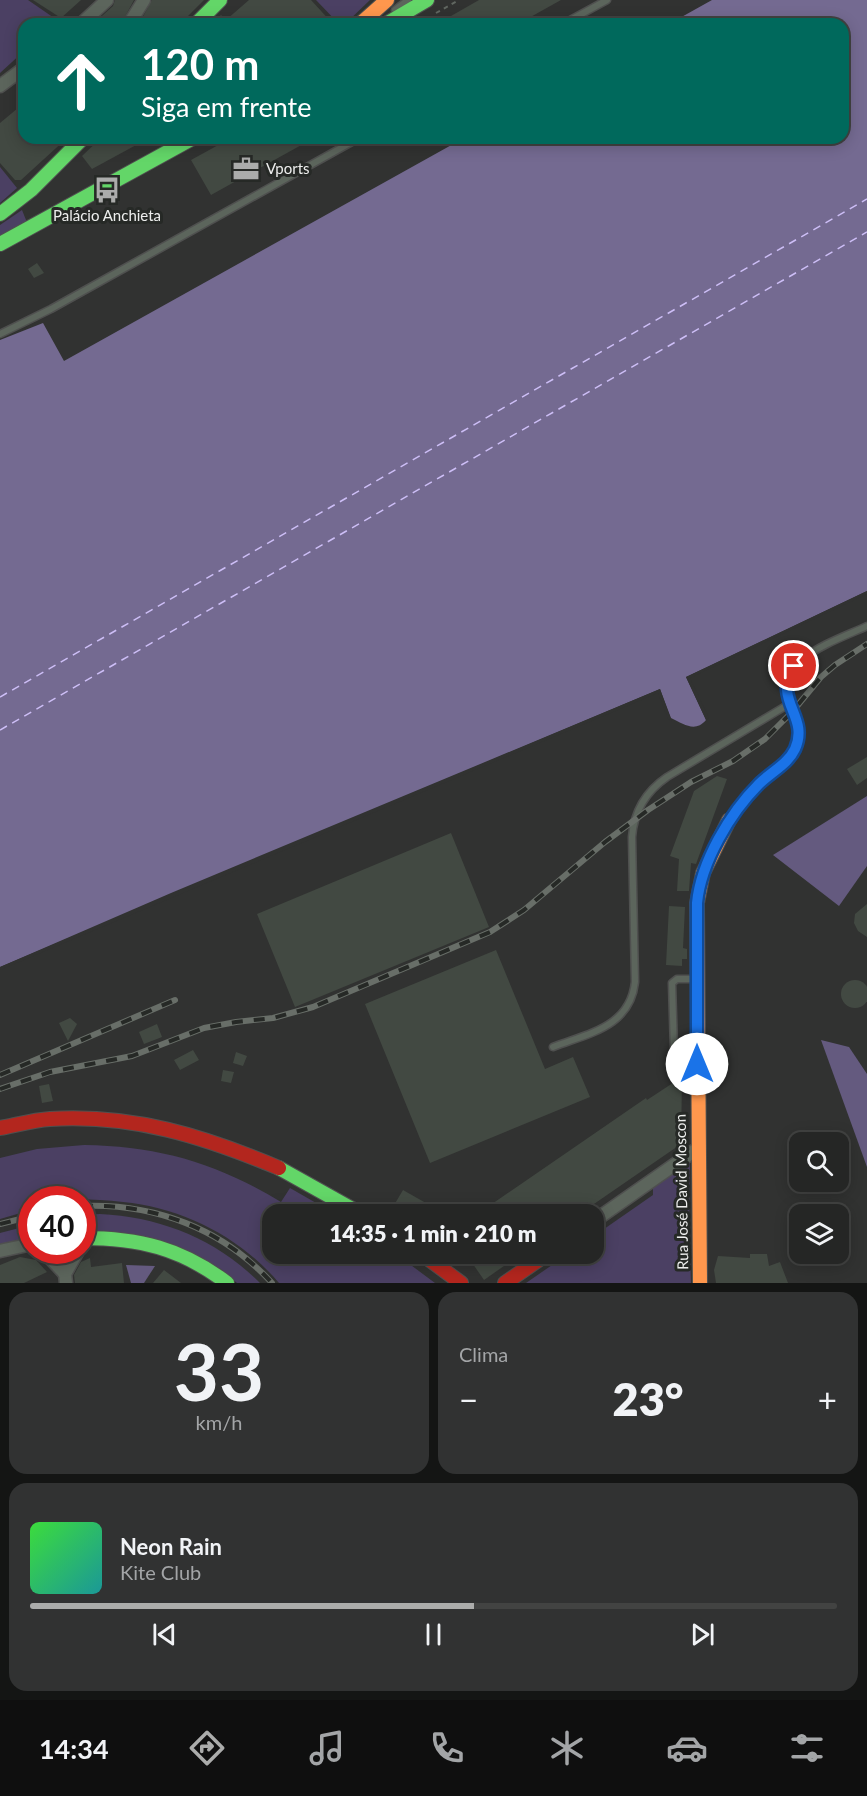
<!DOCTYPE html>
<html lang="pt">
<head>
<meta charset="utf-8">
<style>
	:root { --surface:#252625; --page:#313232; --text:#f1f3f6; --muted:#a3a5a7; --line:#424342; --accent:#abacab }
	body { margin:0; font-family:Lato,sans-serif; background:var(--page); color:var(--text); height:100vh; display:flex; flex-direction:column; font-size:22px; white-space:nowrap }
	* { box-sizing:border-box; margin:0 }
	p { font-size:20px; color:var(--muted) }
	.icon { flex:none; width:33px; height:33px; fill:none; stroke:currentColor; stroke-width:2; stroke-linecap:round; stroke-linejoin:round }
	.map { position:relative; height:1283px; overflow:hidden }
	.drawer { display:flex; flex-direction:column; gap:9px; padding:9px; background:#141514; flex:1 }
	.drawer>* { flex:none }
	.top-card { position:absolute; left:18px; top:18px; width:831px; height:126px; border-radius:18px; box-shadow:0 3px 15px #0003,0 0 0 2px var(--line); background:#00695c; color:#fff; overflow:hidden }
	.buttons { position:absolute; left:789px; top:1132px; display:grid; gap:12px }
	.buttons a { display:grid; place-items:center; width:60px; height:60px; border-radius:12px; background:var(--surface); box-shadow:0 3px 15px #0003,0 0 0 2px var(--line); font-size:30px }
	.speed { position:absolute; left:18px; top:1186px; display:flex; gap:12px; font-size:30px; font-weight:700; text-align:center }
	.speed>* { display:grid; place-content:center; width:78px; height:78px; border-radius:50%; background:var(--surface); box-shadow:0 3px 15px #0003,0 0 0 2px var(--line); line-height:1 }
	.speed .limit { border:9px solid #d22; background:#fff; color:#111 }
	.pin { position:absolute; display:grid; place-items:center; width:51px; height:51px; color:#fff; margin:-26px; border:3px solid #fff; border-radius:50%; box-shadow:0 2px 6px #0007 }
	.me { position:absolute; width:66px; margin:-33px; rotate:0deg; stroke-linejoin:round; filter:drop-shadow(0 0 4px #0008) }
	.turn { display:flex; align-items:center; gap:21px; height:126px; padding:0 24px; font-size:27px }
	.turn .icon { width:78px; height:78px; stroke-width:2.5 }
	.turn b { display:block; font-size:42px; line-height:51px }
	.big { font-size:45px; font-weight:800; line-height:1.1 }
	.drawer .widget { flex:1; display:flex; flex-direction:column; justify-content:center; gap:9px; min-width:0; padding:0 21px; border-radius:18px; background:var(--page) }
	.drawer .dial { align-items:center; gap:0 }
	.dial b { font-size:78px; line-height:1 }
	.song { display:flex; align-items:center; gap:18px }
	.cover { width:72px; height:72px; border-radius:9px; background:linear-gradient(135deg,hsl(120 70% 55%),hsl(180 70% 35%)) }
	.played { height:6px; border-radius:3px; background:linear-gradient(90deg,var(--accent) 55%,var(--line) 55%) }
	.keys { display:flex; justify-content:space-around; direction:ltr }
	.heat { display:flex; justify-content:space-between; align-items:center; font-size:33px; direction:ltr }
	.drawer .tiles { flex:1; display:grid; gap:9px; grid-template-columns:1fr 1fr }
	.widget:last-child { grid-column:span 2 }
	.trip { position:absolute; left:262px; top:1204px; width:342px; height:60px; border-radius:18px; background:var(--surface); box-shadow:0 3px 15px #0003,0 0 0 2px var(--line); font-weight:800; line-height:60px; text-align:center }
	.tab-bar { display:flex; height:96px; justify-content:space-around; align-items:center; background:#0f0f0f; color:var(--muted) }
	.tab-bar .icon { width:42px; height:42px }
	.tab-bar .active { color:var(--accent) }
	.tab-bar b { font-size:27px; color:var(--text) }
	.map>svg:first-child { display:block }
</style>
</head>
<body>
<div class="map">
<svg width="867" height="1283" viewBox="0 0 867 1283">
	<rect width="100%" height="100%" fill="#313231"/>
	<g fill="#4b4063">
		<polygon points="0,0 28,0 57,20 53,24 24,24 24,51 0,73"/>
		<polygon points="316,0 370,0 345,24 339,24"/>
		<polygon points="0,167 17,188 0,203"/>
		<polygon points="22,210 28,225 0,238 0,225"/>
		<path d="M84 1145C158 1146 217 1163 281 1202L290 1188 337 1215H273V1254H396L435 1283H279C240 1237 183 1208 123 1202 92 1198 63 1200 32 1200L31 1210 0 1219V1158L37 1149Z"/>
		<polygon points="686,1161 690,1162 689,1223 691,1283 526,1283 568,1254 594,1254 594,1236 653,1195 653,1184"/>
		<path d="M100 1214C161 1217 216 1239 260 1283H237L221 1269 83 1231V1215Z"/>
		<polygon points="31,1225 31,1238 0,1246 0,1233"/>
	</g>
	<g fill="#645a7f">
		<polygon points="867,796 867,866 839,906 773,855"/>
		<polygon points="821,1040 849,1047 867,1074 867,1167"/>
		<polygon points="126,1265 155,1266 144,1283 131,1283"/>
	</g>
	<path fill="#746a91" d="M712 0H867V591L686 677 706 720C695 733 684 724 671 718L660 689 0 967V340L43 323 64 361 464 138H843V24H669Z"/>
	<g fill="#313231">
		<polygon points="867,591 867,594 690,678 709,718 706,720 686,677"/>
		<polygon points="660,689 672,722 668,719 658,693 0,970 0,967 171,893"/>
	</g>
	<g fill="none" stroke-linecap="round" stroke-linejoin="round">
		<g stroke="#cdbef6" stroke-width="1.5" stroke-dasharray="8 6" stroke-linecap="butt">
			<polyline points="0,697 867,199"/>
			<polyline points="0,730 867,232"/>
		</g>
	</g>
	<g fill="#424942">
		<polygon points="33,0 81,0 61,18"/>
		<polygon points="115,0 134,0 121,24 93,24 113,6"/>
		<polygon points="152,0 204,0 188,16 185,24 139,24"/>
		<polygon points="249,0 311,0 333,24 212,24 221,15 226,20"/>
		<polygon points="479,0 561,0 518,24 437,24"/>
		<polygon points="24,103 24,138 67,138 21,180 15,180 0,163 0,123"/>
		<polygon points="101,138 149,138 92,169 82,156"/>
		<polygon points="231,138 314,138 211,195 191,160"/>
		<polygon points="37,263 44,273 34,278 28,269"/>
		<polygon points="867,757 867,778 857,785 847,769"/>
		<polygon points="717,776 727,779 696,864 691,863 689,891 677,891 679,859 670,856 694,791"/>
		<polygon points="451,833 489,927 295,1007 257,914"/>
		<polygon points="867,904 867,937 858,931 854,923 855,914"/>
		<polygon points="669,906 685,907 683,948 687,949 687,959 682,959 682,966 666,965"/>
		<polygon points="496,950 545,1069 573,1057 590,1097 430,1163 365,1004"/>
		<circle cx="855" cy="994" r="14"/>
		<polygon points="70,1018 77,1024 68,1041 59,1023"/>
		<polygon points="157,1024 162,1037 144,1044 139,1032"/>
		<polygon points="193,1050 199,1060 180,1070 174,1060"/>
		<polygon points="236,1052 247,1056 243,1066 233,1063"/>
		<polygon points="223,1070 234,1072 231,1083 221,1081"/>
		<polygon points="682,1077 681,1144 578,1215 476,1215 646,1098 647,1100"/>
		<polygon points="49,1084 53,1101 42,1103 39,1086"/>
		<polygon points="403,1190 447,1215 396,1215 390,1212"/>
		<polygon points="466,1254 521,1254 484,1280"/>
		<polygon points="750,1254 767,1254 769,1266 780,1262 788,1283 716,1283 714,1270 718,1256 750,1258"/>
		<polygon points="20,1257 36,1260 47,1272 24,1283 0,1283 0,1265"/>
		<polygon points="90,1258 91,1267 122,1263 124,1283 75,1283 74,1275 81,1262"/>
		<polygon points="164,1270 181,1283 153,1283"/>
	</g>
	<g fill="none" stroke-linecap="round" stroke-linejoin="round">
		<g stroke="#4f504f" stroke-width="9">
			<g id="lane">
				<polyline points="395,10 408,0"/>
				<polyline points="563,24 607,0"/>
				<polyline points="0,334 51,309 359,138"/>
				<path d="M730 818C739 806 749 794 760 783 771 771 788 763 795 748 802 731 796 719 789 704 770 660 838 640 867 626"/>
				<path d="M553 1047C589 1033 630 1027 635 982L632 837C634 811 645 792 667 777L789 704"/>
				<polyline points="674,1050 672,983 677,979 696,979"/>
			</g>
		</g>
		<g stroke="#4f504f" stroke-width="15">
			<g id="street">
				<polyline points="81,24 107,0"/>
				<polyline points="129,24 144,0"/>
				<polyline points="0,86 24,68"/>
				<polyline points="594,1221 697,1149"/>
				<polyline points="0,1251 32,1244"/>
				<polyline points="38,1251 50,1258 65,1274"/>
				<polyline points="66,1283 65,1274 78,1251"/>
			</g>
		</g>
		<g stroke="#4f504f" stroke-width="16">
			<g id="fast">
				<polyline points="196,24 220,0"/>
				<polyline points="386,24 427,0"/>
				<polyline points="0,214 31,190 83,138"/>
				<polyline points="0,244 193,138"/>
				<polyline points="279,1168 363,1215"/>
				<path d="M82 1238C139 1238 181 1248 227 1283"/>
			</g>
		</g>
		<g stroke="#4f504f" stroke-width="16">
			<g id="slow">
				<polyline points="360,24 387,0"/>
				<polyline points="700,1283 697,903 703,873 729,820"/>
			</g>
		</g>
		<g stroke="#4f504f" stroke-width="16">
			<g id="jam">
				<path d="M0 1128C16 1125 34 1120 50 1119 133 1114 203 1136 279 1168"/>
				<polyline points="422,1254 461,1283"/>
				<polyline points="505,1283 547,1254"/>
			</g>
		</g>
		<g stroke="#616761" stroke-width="2" stroke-dasharray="4.5 4.5" stroke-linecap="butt">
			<polyline points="436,13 459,0"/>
			<polyline points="207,143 216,138"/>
		</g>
		<use href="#lane" stroke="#5c655c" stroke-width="6"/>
		<use href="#street" stroke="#5c655c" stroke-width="12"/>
		<use href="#fast" stroke="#63d668" stroke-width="14"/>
		<use href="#slow" stroke="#ff974d" stroke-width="14"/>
		<use href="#jam" stroke="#b3261e" stroke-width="14"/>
		<g stroke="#686e68" stroke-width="6">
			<g id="rail">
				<polyline points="0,1075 175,1000"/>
				<polyline points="0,1089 50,1072 132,1056 204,1028 236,1022 273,1018 313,1007 490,932 524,910 605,842 648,810 691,782 733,761 765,739 793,711 821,677 835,665 867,644"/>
				<path d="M82 1206C155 1203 223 1229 272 1283"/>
				<polyline points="0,1224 32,1216"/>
			</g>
		</g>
		<use href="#rail" stroke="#262926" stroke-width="4" stroke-dasharray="11" stroke-linecap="butt"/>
	</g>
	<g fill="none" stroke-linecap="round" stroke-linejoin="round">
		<g stroke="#114b97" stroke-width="15">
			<path id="route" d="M697 1064V903C701 862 730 813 759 784 771 772 788 764 795 749 810 716 772 701 794 666"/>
		</g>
		<use href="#route" stroke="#1a73e8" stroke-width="10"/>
	</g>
	<defs>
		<g id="office-bare" transform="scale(2.07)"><path d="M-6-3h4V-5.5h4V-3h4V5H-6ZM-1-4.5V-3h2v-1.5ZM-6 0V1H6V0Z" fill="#abacab" stroke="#262926" stroke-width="2.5" paint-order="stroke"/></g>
		<g id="bus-bare" transform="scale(2.07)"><path d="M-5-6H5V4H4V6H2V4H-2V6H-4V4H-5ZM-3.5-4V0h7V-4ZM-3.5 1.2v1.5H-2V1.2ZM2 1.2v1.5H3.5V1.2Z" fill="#abacab" stroke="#262926" stroke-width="2.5" paint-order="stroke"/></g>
	</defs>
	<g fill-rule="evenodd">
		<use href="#office-bare" x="246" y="169"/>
		<use href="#bus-bare" x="107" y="190"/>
	</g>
	<g text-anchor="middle" stroke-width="6" stroke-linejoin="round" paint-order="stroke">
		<g font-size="15" fill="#edeeed" stroke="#262926" text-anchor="start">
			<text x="266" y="174">Vports</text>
			<text x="107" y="221" text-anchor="middle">Palácio Anchieta</text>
		</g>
		<g font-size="15" fill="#edeeed" stroke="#262926">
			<text transform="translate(682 1192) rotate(-91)" y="5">Rua José David Moscon</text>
		</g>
	</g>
</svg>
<div class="buttons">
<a><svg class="icon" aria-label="search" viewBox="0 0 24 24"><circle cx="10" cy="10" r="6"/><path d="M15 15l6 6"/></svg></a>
<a><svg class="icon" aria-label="layers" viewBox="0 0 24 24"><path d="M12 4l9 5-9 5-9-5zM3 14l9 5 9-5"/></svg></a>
</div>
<div class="speed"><div class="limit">40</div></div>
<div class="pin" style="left:794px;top:666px;background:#d93025"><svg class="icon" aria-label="arrive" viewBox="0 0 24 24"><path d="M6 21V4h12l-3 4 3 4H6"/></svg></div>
<svg class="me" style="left:697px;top:1064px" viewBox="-20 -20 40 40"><circle r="19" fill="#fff"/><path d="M0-13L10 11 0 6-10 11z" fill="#1a73e8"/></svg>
<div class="trip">14:35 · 1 min · 210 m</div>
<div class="top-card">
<div class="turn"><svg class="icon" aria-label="ahead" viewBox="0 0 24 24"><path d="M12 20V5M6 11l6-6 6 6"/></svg><div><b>120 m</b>Siga em frente</div></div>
</div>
</div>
<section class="drawer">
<div class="tiles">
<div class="widget dial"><b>33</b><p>km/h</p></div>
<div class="widget"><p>Clima</p>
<div class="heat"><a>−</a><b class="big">23°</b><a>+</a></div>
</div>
<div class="widget">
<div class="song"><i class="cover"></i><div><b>Neon Rain</b><p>Kite Club</p></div></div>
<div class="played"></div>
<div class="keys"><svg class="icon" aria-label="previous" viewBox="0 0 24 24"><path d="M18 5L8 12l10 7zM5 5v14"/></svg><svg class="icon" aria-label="pause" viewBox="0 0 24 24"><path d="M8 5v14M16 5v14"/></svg><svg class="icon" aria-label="next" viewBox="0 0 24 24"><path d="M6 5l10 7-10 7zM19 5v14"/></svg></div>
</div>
</div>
</section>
<nav class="tab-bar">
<b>14:34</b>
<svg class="icon active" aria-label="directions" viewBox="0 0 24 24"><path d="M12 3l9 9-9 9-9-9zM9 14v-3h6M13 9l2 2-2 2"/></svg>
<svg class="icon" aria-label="music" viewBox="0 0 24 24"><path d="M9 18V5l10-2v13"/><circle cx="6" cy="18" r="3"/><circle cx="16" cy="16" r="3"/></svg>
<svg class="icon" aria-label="phone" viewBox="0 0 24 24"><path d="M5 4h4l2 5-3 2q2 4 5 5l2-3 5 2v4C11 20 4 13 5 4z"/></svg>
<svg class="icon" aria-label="climate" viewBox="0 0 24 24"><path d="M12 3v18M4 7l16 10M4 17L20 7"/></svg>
<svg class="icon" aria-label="car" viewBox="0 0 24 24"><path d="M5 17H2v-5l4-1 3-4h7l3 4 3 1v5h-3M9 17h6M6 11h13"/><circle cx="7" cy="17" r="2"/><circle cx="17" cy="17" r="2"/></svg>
<svg class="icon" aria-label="filters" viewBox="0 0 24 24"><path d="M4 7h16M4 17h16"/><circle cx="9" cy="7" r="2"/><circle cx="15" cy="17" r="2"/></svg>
</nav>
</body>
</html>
